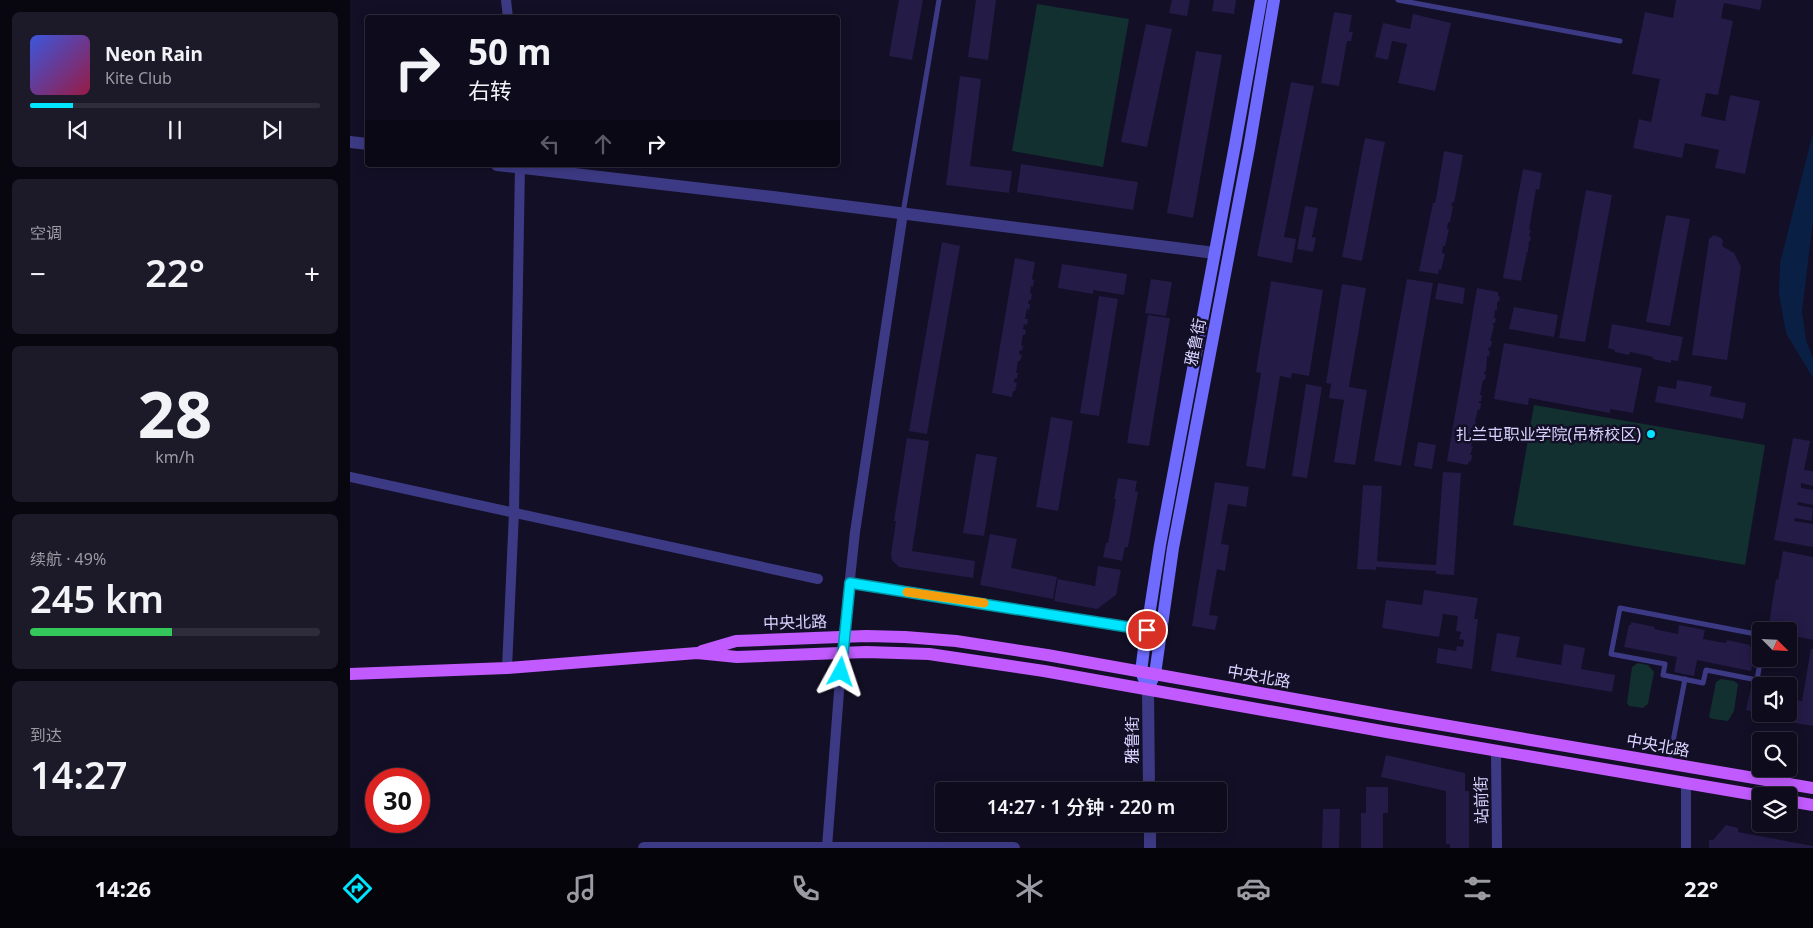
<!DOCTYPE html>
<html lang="zh">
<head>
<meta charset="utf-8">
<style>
	:root { --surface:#0e0b1c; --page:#1c1929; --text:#f1f3f6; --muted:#9b9ba3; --line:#2e2b3b; --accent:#00e5ff }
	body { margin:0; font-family:"Noto Sans","Noto Sans SC",sans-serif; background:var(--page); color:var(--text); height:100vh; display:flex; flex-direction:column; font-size:19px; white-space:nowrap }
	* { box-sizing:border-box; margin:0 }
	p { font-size:16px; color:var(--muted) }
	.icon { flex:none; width:28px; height:28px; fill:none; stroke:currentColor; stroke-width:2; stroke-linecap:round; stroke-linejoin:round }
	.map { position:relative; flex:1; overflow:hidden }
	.panel { display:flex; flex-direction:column; gap:12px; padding:12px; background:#08060f; width:350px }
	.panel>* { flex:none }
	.guide { position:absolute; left:15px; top:15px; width:475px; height:152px; border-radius:5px; box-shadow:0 2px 12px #0003,0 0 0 1px var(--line); background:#0e0b1c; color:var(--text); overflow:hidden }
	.needle { width:32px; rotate:114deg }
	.tools { position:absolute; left:1402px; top:622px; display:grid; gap:10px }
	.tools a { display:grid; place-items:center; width:45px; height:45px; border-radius:5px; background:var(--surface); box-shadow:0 2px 12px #0003,0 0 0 1px var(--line); font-size:25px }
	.speed { position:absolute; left:15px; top:768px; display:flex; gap:10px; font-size:25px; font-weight:700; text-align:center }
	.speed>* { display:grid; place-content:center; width:65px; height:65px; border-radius:50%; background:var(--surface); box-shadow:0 2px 12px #0003,0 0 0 1px var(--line); line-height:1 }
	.speed .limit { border:8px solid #d22; background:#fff; color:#111 }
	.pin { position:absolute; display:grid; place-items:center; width:42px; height:42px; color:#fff; margin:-21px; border:2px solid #fff; border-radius:50%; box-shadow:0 1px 5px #0007 }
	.me { position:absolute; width:55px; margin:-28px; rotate:5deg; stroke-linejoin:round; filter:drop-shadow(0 0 4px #0008) }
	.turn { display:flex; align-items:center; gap:18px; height:105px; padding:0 20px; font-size:22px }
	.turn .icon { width:65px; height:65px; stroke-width:2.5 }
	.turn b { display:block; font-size:35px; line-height:42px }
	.lanes { display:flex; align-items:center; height:48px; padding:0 20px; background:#0003; justify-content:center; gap:25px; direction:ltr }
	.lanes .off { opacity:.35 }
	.big { font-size:38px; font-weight:600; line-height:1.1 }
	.panel .card { flex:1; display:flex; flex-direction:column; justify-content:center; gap:8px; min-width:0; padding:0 18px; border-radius:8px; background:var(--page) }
	.panel .dial { align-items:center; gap:0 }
	.dial b { font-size:65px; line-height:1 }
	.song { display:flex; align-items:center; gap:15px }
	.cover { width:60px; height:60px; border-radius:8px; background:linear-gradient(135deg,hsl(230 70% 55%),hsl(340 70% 35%)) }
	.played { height:5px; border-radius:2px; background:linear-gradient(90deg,var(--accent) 15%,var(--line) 15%) }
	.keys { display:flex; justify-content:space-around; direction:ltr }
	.heat { display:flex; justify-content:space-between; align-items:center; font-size:28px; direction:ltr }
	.charge { height:8px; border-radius:4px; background:linear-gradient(90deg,#34c759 49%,var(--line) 0) }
	.trip { position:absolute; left:585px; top:782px; width:292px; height:50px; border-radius:5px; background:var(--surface); box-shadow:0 2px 12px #0003,0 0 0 1px var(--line); font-weight:600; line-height:50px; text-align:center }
	.tabs { display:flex; height:80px; justify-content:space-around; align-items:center; background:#06040b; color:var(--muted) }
	.tabs .icon { width:35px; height:35px }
	.tabs .current { color:var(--accent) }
	.tabs b { font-size:22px; color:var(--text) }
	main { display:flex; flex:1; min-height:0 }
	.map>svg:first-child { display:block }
</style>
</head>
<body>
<main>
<section class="panel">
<div class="card">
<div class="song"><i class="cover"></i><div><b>Neon Rain</b><p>Kite Club</p></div></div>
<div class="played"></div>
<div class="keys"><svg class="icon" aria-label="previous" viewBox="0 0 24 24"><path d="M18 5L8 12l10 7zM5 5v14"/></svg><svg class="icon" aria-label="pause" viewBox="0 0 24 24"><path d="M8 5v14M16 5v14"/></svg><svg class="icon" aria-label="next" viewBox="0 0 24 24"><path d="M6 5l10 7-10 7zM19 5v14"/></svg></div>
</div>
<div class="card"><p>空调</p>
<div class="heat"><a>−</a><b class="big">22°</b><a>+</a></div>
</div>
<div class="card dial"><b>28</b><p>km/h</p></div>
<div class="card"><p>续航 · 49%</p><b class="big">245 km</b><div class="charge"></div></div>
<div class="card"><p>到达</p><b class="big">14:27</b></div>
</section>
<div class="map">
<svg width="1463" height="848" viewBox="0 0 1463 848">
	<rect width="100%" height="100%" fill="#130f26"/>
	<g fill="#12302f">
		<polygon points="687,4 779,19 753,167 662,151"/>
		<polygon points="1184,405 1415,445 1395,565 1163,525"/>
		<polygon points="1288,663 1298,665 1304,672 1298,704 1293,708 1279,706 1277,703 1282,667"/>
		<polygon points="1371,679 1384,681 1388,684 1384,711 1378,721 1363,719 1359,717 1366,682"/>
	</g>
	<polygon fill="#0a1f44" points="1463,133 1463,220 1452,312 1456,340 1463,358 1463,378 1436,333 1429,294 1430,263"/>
	<g fill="#241b47">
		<polygon points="549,0 573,0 562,60 539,56"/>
		<polygon points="626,0 646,0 638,60 618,57"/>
		<polygon points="822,0 840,0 837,16 819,13"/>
		<polygon points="864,0 886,0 884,14 862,11"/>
		<polygon points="1326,0 1412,0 1410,10 1374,3 1371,18 1383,21 1368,95 1356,93 1351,116 1375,121 1380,95 1410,101 1395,174 1365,168 1369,150 1335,143 1332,158 1283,148 1289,119 1301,122 1310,79 1282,74 1295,12 1323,18"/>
		<polygon points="984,12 1002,15 999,32 1003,32 1001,41 997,41 989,86 971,83"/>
		<polygon points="1063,14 1101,23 1085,91 1048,83 1057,44 1042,41 1038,60 1025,57 1033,23 1060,29"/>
		<polygon points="796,24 822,29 797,147 771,142"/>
		<polygon points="846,51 872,55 843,218 817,213"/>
		<polygon points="610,76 631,79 620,166 662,171 659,193 596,185"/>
		<polygon points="941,82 964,86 934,237 946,239 942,263 907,256"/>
		<polygon points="1015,138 1035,142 1012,261 992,257"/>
		<polygon points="1094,151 1113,155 1104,203 1102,202 1101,206 1103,206 1100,222 1098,222 1097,229 1099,229 1095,246 1093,246 1092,253 1095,254 1091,270 1089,269 1088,274 1069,271 1083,203 1085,203 1086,199"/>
		<polygon points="671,164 788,182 783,210 667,192"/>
		<polygon points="1173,169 1192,173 1189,190 1186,189 1179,230 1181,230 1179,236 1181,237 1180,241 1179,241 1178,252 1177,252 1171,281 1153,278"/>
		<polygon points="1236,190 1262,195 1235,342 1209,338"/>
		<polygon points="955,206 968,208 962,237 966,238 963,252 947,249"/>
		<polygon points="1316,215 1340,219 1320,326 1296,322"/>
		<polygon points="1364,235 1371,238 1373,241 1372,246 1384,253 1391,267 1377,360 1342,355 1359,239"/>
		<polygon points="592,242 610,246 577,434 559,431"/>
		<polygon points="665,258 685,262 682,279 684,280 683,287 681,286 680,293 682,294 681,300 679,300 678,304 680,304 679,310 677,309 675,319 678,319 677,325 674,324 673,329 676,330 675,335 673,335 671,345 673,346 672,351 670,350 669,354 672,355 670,361 668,361 666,373 668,373 667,379 665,378 664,382 667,383 665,391 663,391 662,397 642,393"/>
		<polygon points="712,264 777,274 774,295 743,290 743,294 708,288"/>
		<polygon points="801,279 822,282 816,316 795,313"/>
		<polygon points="1057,279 1083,283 1051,466 1024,461"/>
		<polygon points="921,281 973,290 959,376 942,373 941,378 930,376 915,469 896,466 911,373 906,372"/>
		<polygon points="1088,283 1115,288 1113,304 1085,299"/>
		<polygon points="992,284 1016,288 999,387 1017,390 1005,465 984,462 994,400 979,398 981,384 976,383"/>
		<polygon points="1127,288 1148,292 1148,296 1150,297 1149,302 1147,301 1147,310 1145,310 1144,318 1146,318 1145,323 1143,323 1143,326 1144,326 1140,341 1142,341 1141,347 1139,347 1138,351 1140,351 1139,356 1137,356 1136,371 1135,371 1134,374 1136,375 1135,380 1133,380 1130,395 1132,395 1131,401 1129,401 1129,403 1131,403 1130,410 1128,409 1125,423 1127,424 1124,433 1125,433 1125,439 1123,439 1121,447 1123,447 1120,455 1122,455 1121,462 1119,461 1118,465 1097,461"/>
		<polygon points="749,296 768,299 749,416 730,413"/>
		<polygon points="1164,307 1208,315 1204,337 1159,329"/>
		<polygon points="798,315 820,318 799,446 777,443"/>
		<polygon points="1262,324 1333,337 1328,361 1321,360 1321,363 1303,359 1303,357 1280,352 1279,355 1265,352 1265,350 1258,348"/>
		<polygon points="1154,343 1292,368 1283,413 1260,409 1260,413 1179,398 1178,405 1144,399"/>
		<polygon points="1327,380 1362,386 1360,396 1396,403 1393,419 1305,402 1308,386 1326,389"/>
		<polygon points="956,384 972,387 957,478 942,476"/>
		<polygon points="701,417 723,421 708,511 686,507"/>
		<polygon points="557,438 579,441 562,551 625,561 623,578 549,567 542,560 541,554 546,521 544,521"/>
		<polygon points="1443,438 1460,441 1454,470 1463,471 1463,486 1451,483 1451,488 1463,490 1463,505 1448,502 1447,505 1463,508 1462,521 1445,518 1444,521 1463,524 1463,547 1424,540"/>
		<polygon points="1068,442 1086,445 1082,469 1064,466"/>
		<polygon points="626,454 647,457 634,536 613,533"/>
		<polygon points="1093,472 1111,473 1104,575 1086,574 1086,571 1026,567 1026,570 1007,569 1013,485 1032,486 1027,561 1086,565"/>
		<polygon points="768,478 787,481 785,491 788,492 778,547 775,547 772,561 753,557 756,543 758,543 766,499 764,499"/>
		<polygon points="865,482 899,487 896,507 878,504 871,544 879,545 875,571 867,569 859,615 868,616 865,630 842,626"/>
		<polygon points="640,534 667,539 661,568 707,577 703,599 630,585"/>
		<polygon points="1433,551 1463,557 1463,640 1439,635 1439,631 1418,631 1426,579 1428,580"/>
		<polygon points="748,566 771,570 766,595 747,609 704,601 708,579 745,586"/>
		<polygon points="1074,590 1128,598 1124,619 1128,619 1122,669 1086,663 1088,648 1106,651 1107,646 1113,647 1114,640 1109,639 1111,632 1106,631 1108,616 1093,614 1089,637 1032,628 1036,600 1072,605"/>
		<polygon points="1281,622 1305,627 1304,629 1328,634 1329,625 1355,630 1353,639 1376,643 1377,640 1400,645 1400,647 1406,649 1401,671 1347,660 1344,676 1324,672 1327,657 1274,647 1279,625 1281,625"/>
		<polygon points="1147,633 1170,637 1166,657 1211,665 1214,644 1235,648 1231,669 1265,675 1262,692 1141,671"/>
		<polygon points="1461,649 1463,649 1463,726 1416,718 1417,714 1439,714 1439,699 1452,701"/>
		<polygon points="1401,687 1411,689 1411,713 1396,710"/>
		<polygon points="1036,755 1115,773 1115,791 1119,791 1119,848 1100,848 1100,844 1096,844 1096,791 1031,777"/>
		<polygon points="1016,787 1038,787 1038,813 1033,813 1033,848 1011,848 1011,813 1016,813"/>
		<polygon points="973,809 990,809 989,848 972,848"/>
		<polygon points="1376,825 1388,828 1388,832 1463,846 1463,848 1359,848 1359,840 1363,840"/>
	</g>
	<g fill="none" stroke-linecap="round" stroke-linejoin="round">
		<g stroke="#3d3a85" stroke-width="5">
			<polyline points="1048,0 1270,41"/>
			<polyline points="553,213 589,0"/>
			<polyline points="500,583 796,629"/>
			<polyline points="1411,635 1270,608 1261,654 1315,664 1313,675 1353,683 1356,670 1407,680 1411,657"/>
			<polyline points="1319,762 1335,679"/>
		</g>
		<g stroke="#3d3a85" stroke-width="10">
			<polyline points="156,0 158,18"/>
			<polyline points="0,477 468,579"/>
			<polyline points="157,668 164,512 170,165"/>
			<polyline points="1146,751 1147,848"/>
			<polyline points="1336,783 1336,848"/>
			<polyline points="477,847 492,653 505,532 553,213"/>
		</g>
		<g stroke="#3d3a85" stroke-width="12">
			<polyline points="0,142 18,144"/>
			<polyline points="147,165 423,197 865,253"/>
			<polyline points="798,689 799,791"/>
			<polyline points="800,824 800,848"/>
			<polyline points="294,848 664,848"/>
		</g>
		<g stroke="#6f6bff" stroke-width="12">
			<polyline points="795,681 791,672 794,648 810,545 885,145 911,0"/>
			<polyline points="798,689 805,674 823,548 899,148 924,0"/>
		</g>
		<g stroke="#c25bff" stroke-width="12">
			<polyline points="352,651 386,641 516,636 555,637 606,641 697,655 1040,716 1463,788"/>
			<polyline points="0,674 157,668 347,653 387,657 516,652 579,654 694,671 1037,732 1412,796"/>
			<polyline points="1439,801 1463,805"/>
		</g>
	</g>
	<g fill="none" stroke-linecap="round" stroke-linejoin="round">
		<g stroke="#0095a6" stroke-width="12">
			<polyline id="route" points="491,672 500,583 797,630"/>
		</g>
		<use href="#route" stroke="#00e5ff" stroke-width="9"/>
		<polyline stroke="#f59e0b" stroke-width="9" points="557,592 634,603"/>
	</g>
	<circle fill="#00e5ff" stroke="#130f26" stroke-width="2" cx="1301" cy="434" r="5"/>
	<g text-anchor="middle" stroke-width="5" stroke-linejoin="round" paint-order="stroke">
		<g font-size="16" fill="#d9d4ff" stroke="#130f26">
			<text transform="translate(845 342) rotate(-79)" y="6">雅鲁街</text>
			<text transform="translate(445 622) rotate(-2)" y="6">中央北路</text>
			<text transform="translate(909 676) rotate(10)" y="6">中央北路</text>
			<text transform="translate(782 740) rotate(-90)" y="6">雅鲁街</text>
			<text transform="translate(1308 745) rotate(10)" y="6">中央北路</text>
			<text transform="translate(1131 800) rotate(-91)" y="6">站前街</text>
		</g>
		<g font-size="16" fill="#d9d4ff" stroke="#130f26" text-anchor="end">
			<text x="1291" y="440">扎兰屯职业学院(吊桥校区)</text>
		</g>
	</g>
</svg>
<div class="tools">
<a><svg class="needle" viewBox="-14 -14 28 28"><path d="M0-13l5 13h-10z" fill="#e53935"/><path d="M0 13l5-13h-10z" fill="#9b9ba3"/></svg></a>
<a><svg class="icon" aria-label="sound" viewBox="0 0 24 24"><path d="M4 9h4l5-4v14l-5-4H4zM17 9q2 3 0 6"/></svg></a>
<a><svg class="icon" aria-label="search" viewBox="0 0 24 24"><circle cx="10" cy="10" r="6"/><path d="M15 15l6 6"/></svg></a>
<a><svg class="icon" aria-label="layers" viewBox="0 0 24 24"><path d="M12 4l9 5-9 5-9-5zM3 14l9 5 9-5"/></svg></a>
</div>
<div class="speed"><div class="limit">30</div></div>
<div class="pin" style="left:797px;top:630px;background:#d93025"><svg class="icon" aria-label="arrive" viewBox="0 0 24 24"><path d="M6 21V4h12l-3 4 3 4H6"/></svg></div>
<svg class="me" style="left:491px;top:672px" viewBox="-20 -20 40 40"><path d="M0-17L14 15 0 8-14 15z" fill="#00e5ff" stroke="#fff" stroke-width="4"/></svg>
<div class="trip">14:27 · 1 分钟 · 220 m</div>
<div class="guide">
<div class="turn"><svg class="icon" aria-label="right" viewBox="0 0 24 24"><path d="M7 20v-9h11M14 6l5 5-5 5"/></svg><div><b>50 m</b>右转</div></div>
<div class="lanes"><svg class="icon off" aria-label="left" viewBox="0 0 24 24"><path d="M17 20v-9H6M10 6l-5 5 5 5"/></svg><svg class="icon off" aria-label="ahead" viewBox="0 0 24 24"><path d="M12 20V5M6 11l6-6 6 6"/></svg><svg class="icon" aria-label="right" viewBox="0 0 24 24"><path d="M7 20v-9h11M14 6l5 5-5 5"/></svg></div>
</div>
</div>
</main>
<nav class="tabs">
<b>14:26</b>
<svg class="icon current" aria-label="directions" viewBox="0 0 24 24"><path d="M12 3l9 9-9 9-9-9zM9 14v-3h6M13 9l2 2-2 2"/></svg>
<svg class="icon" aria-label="music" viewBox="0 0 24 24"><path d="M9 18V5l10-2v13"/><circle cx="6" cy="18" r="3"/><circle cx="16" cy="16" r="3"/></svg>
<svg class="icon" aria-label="phone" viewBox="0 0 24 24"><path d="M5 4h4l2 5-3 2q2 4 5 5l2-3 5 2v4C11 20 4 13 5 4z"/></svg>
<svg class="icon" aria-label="climate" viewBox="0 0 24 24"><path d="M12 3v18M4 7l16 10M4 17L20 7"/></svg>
<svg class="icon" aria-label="car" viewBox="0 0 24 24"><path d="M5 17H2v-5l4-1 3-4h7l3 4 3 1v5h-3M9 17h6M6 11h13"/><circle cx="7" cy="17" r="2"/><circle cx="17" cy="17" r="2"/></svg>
<svg class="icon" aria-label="filters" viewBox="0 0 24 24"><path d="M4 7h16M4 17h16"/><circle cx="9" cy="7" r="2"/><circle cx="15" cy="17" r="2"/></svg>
<b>22°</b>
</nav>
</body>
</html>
